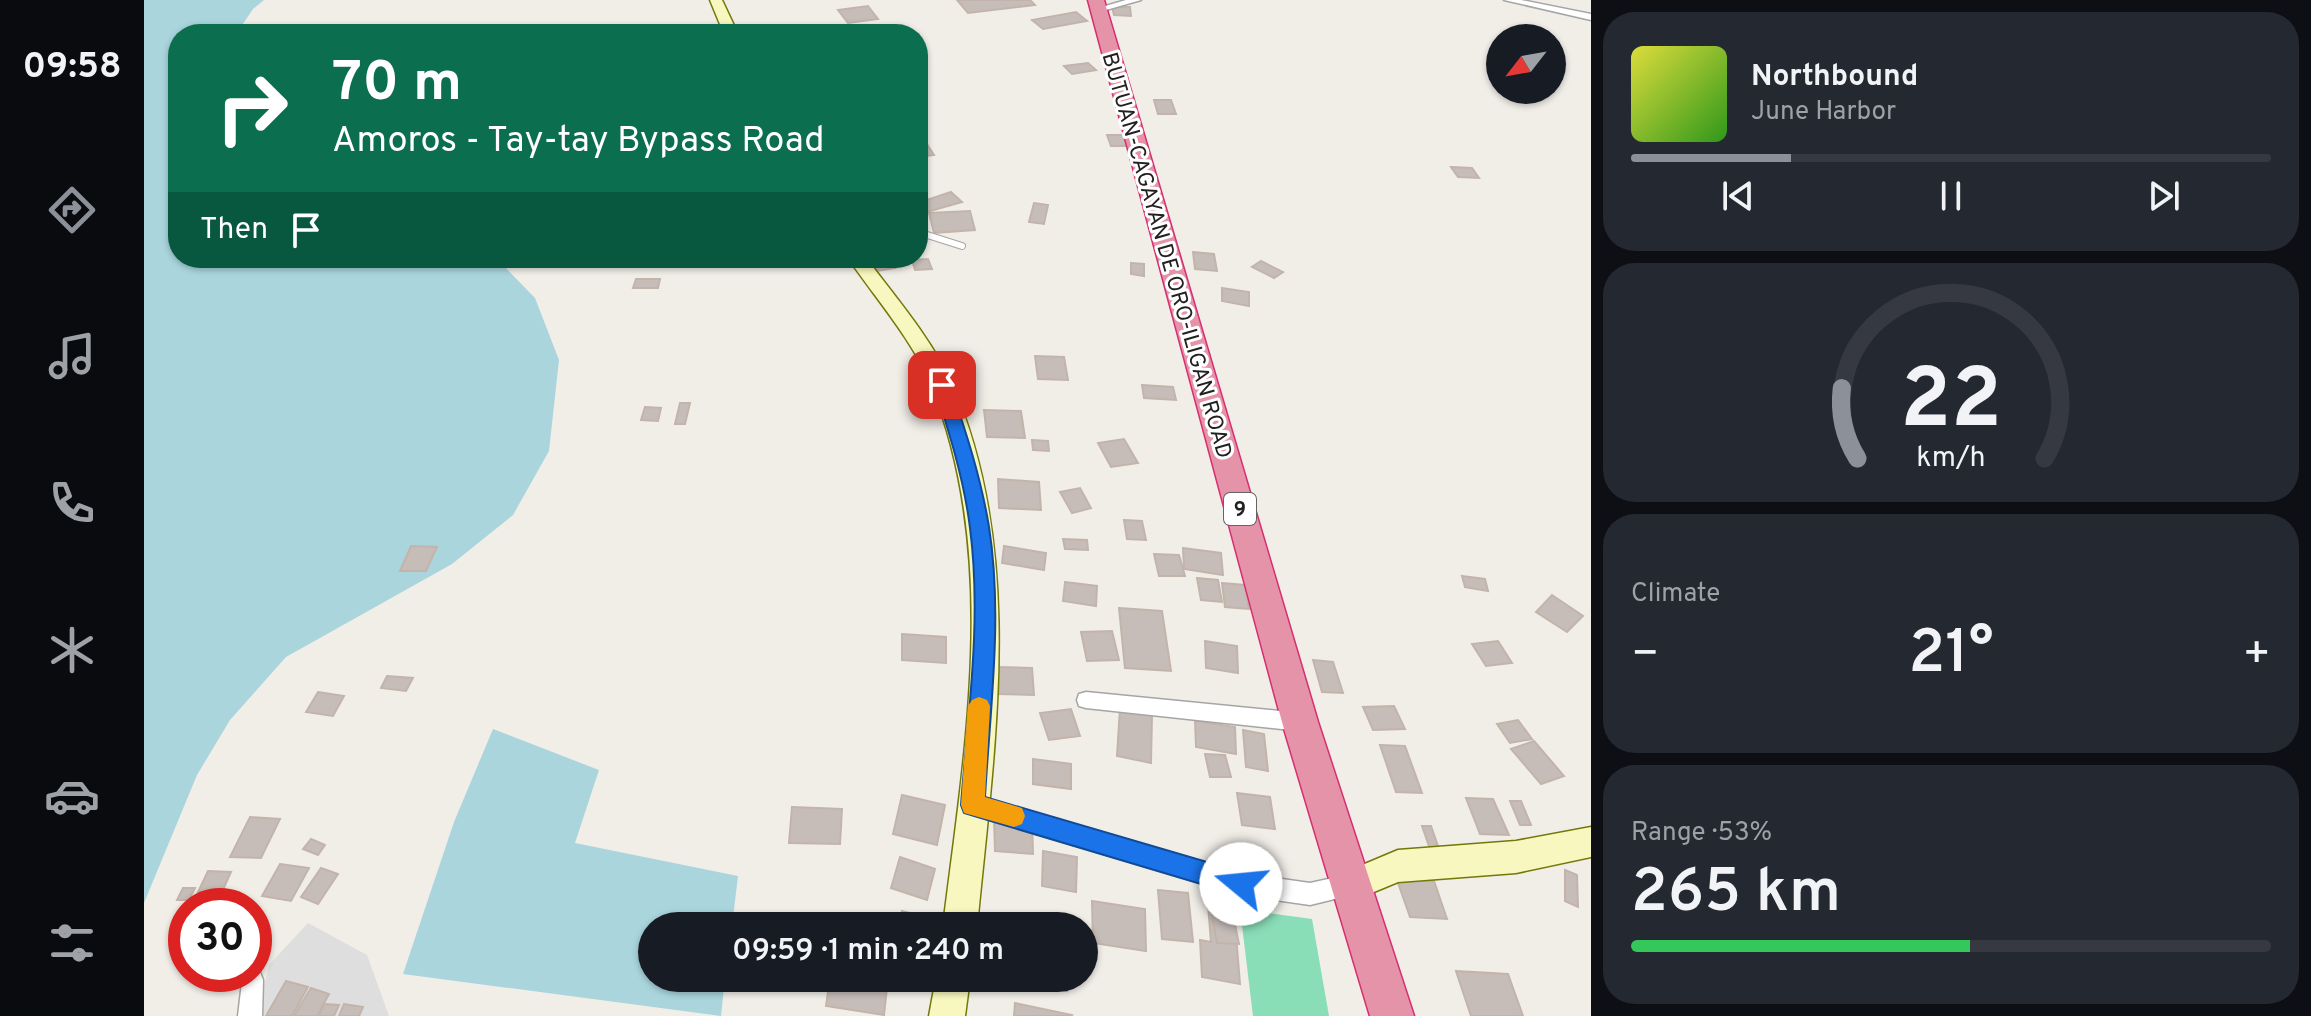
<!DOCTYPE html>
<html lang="en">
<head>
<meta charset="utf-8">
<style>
	:root { --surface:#171b24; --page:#242831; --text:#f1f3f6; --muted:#9ea1a6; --line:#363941; --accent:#8c9099 }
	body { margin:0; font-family:Overpass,sans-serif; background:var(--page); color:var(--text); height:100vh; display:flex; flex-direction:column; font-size:30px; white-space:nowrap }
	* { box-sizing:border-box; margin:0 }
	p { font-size:26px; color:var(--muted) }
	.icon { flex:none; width:44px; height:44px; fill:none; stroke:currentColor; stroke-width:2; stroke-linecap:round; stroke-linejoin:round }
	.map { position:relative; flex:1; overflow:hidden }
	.details { display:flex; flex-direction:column; gap:12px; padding:12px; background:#0d0f14; width:720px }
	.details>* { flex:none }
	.banner { position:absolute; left:24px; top:24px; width:760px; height:244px; border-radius:32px; box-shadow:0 2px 6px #0004; background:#0b6e4f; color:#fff; overflow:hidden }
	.needle { width:52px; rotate:239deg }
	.controls { position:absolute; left:1342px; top:24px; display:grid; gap:16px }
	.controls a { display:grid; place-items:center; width:80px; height:80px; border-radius:50%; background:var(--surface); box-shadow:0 2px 6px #0004; font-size:40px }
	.speed { position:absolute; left:24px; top:888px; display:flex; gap:16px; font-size:40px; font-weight:700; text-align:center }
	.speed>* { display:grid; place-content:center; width:104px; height:104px; border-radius:50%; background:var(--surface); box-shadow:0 2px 6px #0004; line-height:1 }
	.speed .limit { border:12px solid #d22; background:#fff; color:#111 }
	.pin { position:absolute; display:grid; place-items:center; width:68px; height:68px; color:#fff; margin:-34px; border-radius:16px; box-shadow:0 4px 12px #0006 }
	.me { position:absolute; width:88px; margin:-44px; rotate:287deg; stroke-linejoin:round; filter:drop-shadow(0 0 6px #0008) }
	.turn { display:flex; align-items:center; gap:28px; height:168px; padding:0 32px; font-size:36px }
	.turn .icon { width:104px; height:104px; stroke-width:2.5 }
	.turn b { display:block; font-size:56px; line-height:68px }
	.then { display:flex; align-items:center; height:76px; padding:0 32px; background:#0003; gap:16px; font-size:30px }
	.big { font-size:60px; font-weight:600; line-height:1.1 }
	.details .tile { flex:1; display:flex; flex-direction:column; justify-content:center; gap:12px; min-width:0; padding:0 28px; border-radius:32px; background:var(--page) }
	.details .dial { align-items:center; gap:0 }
	.dial svg { height:208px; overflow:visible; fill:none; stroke:var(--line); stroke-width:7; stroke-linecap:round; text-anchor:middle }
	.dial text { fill:var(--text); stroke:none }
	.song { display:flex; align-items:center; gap:24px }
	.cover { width:96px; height:96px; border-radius:12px; background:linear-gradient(135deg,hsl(60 70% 55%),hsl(110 70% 35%)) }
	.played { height:8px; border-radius:4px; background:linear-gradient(90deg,var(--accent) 25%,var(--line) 25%) }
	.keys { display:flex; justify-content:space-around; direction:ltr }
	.heat { display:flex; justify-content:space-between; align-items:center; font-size:44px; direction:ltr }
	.charge { height:12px; border-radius:6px; background:linear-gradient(90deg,#34c759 53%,var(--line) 0) }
	.trip { position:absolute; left:494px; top:912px; width:460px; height:80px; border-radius:40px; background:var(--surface); box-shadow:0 2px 6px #0004; font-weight:600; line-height:80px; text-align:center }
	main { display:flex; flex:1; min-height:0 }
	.dock { display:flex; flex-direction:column; width:144px; justify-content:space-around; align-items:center; background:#090b0e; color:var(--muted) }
	.dock .icon { width:56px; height:56px }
	.dock .current { color:var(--accent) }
	.dock b { font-size:36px; color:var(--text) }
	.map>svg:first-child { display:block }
</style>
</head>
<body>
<main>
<nav class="dock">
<b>09:58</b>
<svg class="icon current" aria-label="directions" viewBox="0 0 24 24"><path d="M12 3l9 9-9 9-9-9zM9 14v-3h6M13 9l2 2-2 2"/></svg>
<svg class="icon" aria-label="music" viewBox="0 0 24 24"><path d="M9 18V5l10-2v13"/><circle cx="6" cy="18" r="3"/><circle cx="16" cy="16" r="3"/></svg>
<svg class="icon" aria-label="phone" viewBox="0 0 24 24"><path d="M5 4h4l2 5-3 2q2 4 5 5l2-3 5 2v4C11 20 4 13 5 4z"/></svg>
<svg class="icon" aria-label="climate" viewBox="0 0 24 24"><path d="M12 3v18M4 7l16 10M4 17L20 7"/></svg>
<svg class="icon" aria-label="car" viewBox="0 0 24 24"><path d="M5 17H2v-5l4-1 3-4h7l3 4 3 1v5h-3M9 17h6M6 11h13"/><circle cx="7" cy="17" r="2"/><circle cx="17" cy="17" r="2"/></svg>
<svg class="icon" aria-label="filters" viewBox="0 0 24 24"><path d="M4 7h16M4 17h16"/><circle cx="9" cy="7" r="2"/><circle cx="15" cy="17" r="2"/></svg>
</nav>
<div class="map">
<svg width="1447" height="1016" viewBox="0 0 1447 1016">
	<rect width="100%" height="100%" fill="#f1eee8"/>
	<polygon fill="#dfdede" points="164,923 223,955 245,1016 113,1016 125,965"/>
	<polygon fill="#89ddb7" points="1096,909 1168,919 1185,1016 1109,1016"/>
	<g fill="#aad5dd">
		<polygon points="0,0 120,0 109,9 92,34 34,34 34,258 343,258 358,264 391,298 415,360 405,451 369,515 308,564 142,657 86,720 53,775 0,903"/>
		<polygon points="349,729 455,770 431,843 594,876 588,926 508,926 508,978 581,978 577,1016 259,974 310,822"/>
	</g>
	<g fill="#c6bdb8" stroke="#c3b4ab" stroke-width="2">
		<polygon points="813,0 886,0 891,5 824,13"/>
		<polygon points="724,6 734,19 704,23 694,10"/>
		<polygon points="968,7 986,7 987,16 970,15"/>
		<polygon points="932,12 943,21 899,29 888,20"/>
		<polygon points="944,63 952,70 928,74 920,66"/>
		<polygon points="1010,100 1027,100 1032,114 1014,114"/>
		<polygon points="963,135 980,135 984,146 967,146"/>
		<polygon points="783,144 790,155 774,157 774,145"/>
		<polygon points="1307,167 1328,168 1335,178 1314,177"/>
		<polygon points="807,192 818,202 783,212 774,203"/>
		<polygon points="890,203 904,205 900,224 885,222"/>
		<polygon points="826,211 831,230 790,233 785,213"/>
		<polygon points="1049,252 1070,254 1073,271 1051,269"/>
		<polygon points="745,258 751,268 733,271 727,262"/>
		<polygon points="784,259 788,269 771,270 768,260"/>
		<polygon points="1117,261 1139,272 1130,278 1108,267"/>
		<polygon points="987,263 1000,264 1000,276 987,274"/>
		<polygon points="492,279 516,279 514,288 489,288"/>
		<polygon points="1078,288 1105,292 1105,306 1078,301"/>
		<polygon points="891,356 920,357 924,380 894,379"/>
		<polygon points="998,385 1029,387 1032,400 1000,398"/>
		<polygon points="536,403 546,403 541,424 531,424"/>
		<polygon points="501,407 517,408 514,421 497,420"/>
		<polygon points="840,410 877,411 881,438 843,437"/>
		<polygon points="980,439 994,463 967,467 954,443"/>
		<polygon points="888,440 904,441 905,451 889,450"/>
		<polygon points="854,479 895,482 897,510 855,508"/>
		<polygon points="936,488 947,508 928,513 916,492"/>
		<polygon points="980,520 998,521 1002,540 983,539"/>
		<polygon points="919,539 943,540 944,550 921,549"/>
		<polygon points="267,546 293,547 282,571 256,571"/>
		<polygon points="860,546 902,553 900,570 858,563"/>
		<polygon points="1039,548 1077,553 1079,575 1040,569"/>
		<polygon points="1010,554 1035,555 1041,576 1015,576"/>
		<polygon points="1318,576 1341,579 1344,591 1321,587"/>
		<polygon points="1053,578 1074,580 1078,602 1057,600"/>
		<polygon points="921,582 953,586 952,606 919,601"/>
		<polygon points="1078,583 1101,585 1105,609 1081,607"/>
		<polygon points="1408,595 1439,616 1423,632 1392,612"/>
		<polygon points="975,608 1018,611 1027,671 981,668"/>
		<polygon points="968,631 975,660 943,661 937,632"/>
		<polygon points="758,634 802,637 802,663 758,660"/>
		<polygon points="1061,641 1093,646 1094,673 1062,668"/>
		<polygon points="1354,641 1368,663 1342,666 1328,644"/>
		<polygon points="1169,660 1189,662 1199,693 1178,692"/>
		<polygon points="852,667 888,668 890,695 854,694"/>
		<polygon points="243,676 269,678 262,691 237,688"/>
		<polygon points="174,692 200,696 189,716 162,712"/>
		<polygon points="1250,706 1261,729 1229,730 1219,707"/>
		<polygon points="976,708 1008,715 1007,763 973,756"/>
		<polygon points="927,709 936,736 905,740 896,713"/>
		<polygon points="1374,720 1388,739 1366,743 1353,724"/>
		<polygon points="1051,721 1091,727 1092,754 1052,747"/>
		<polygon points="1099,730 1120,734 1124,771 1102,767"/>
		<polygon points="1390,741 1420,776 1397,784 1367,749"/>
		<polygon points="1236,745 1261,746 1278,793 1252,792"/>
		<polygon points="1061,754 1081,755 1087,777 1066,777"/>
		<polygon points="889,759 927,764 927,789 889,784"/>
		<polygon points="1093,793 1126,797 1131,829 1098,825"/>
		<polygon points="758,795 801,805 793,845 749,834"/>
		<polygon points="1322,798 1349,799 1365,835 1336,834"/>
		<polygon points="1366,801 1377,801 1387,825 1376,825"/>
		<polygon points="648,807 698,809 696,844 645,843"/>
		<polygon points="106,817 136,819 117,858 86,857"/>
		<polygon points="850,818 888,821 889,854 851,851"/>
		<polygon points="1278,826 1287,826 1295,849 1286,849"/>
		<polygon points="167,839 181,845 174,855 159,849"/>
		<polygon points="899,851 933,857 932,892 898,886"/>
		<polygon points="756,857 791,869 783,900 747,888"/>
		<polygon points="136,864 165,868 147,901 118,896"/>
		<polygon points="177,868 194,874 174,904 157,897"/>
		<polygon points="1421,870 1433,875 1434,907 1421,901"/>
		<polygon points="64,871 87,872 78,892 54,892"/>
		<polygon points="1253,880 1290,881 1303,919 1266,917"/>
		<polygon points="39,888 51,888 45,900 33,900"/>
		<polygon points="1014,890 1044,893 1049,942 1018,939"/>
		<polygon points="948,901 1001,909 1002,951 949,943"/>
		<polygon points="1064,905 1090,910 1096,984 1058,977 1056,940 1067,942"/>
		<polygon points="1066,905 1087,906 1095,944 1073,943"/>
		<polygon points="758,911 782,917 780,926 755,926"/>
		<polygon points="844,915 922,924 922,926 843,926"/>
		<polygon points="1312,971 1364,974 1379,1016 1327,1016"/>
		<polygon points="686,978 744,978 740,1015 682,1006"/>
		<polygon points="842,978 923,978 923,991 842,980"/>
		<polygon points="142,981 164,987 148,1016 122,1016"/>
		<polygon points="167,988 185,994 173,1016 150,1016"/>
		<polygon points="871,1003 928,1015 927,1016 870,1016"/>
		<polygon points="180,1004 195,1005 190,1016 175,1016"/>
		<polygon points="200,1004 219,1007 215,1016 195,1016"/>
	</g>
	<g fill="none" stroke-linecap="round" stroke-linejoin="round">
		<g stroke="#a5a5a5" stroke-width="8">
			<polyline id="lane" points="774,232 818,246"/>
		</g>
		<g stroke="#a5a5a5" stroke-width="3">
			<g id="street">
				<polygon points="982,0 997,0 955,12 951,9"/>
				<polygon points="1360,0 1377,0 1447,14 1447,20"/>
				<polygon points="942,692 1156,713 1163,716 1166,722 1163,728 1156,731 942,708 935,706 933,700 935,694"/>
				<polygon points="829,795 1097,873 1166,883 1207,874 1215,877 1218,885 1215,893 1166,905 1097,895 829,815 822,812 819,805 822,798"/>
				<polygon points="110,969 116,972 119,980 118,1016 94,1016 99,974 110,974"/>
			</g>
		</g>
		<g stroke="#737808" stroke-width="3">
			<g id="secondary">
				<polygon points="566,0 578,0 594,34 580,34"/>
				<path d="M704 258H722C752 298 787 338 808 384 882 553 850 749 833 926H799C821 749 856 556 787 385 768 339 732 299 704 258Z"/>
				<polygon points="1447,827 1447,857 1372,873 1254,882 1208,901 1197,896 1192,885 1197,874 1254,850 1372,841"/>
				<polygon points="792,978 826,978 821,1016 785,1016"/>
			</g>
		</g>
		<g stroke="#d72e73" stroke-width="3">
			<polygon id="highway" points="944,0 960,0 1174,722 1270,1016 1226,1016 1138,722"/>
		</g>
		<use href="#lane" stroke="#fff" stroke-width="6"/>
		<use href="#street" fill="#fff" fill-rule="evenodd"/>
		<use href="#secondary" fill="#f8f7bf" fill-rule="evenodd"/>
		<use href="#highway" fill="#e593a8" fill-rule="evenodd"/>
	</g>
	<path fill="#1a73e8" stroke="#114b97" stroke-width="2" d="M798 380 806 385C822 432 837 478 845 527 859 616 846 709 841 797L1097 872 1106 876 1109 884 1106 893 1097 896 820 813 817 805C824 714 838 619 826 528 820 479 805 432 790 385Z"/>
	<polygon fill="#f59e0b" points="835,697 843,700 846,706 841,797 878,808 881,816 878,824 870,827 820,813 817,805 824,706 828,700"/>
	<g text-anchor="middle" stroke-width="6" stroke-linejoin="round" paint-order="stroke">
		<rect fill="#fff" stroke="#646464" stroke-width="2" x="1080" y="493" width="32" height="32" rx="6"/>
		<g font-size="20" font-weight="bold" fill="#212121">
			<text x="1096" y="516">9</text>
		</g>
		<g font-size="22" fill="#212121" stroke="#fff">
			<text transform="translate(1024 255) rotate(74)" y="8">BUTUAN-CAGAYAN DE ORO-ILIGAN ROAD</text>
		</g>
	</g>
</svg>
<div class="controls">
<a><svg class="needle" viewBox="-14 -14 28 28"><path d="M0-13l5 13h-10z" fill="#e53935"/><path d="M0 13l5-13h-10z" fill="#9ea1a6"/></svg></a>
</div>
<div class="speed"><div class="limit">30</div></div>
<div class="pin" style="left:798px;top:385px;background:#d93025"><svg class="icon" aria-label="arrive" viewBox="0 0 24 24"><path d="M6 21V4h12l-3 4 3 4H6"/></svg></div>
<svg class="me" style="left:1097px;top:884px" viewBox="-20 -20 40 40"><circle r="19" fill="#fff"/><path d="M0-13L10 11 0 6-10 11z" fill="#1a73e8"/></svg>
<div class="trip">09:59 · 1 min · 240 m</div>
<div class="banner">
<div class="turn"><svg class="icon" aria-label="right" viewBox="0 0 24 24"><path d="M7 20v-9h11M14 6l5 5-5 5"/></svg><div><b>70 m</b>Amoros - Tay-tay Bypass Road</div></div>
<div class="then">Then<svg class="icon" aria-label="arrive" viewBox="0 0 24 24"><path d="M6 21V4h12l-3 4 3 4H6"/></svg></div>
</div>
</div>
<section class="details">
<div class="tile">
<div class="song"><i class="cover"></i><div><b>Northbound</b><p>June Harbor</p></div></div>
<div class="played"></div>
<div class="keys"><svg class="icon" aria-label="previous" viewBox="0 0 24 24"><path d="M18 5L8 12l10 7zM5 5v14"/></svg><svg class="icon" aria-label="pause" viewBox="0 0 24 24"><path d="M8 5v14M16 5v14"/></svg><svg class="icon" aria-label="next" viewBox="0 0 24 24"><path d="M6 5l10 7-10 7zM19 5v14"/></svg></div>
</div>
<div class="tile dial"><svg viewBox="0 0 100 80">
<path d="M14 69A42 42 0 1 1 86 69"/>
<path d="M14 69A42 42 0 0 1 8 42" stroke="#8c9099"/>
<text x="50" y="56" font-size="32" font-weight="700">22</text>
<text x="50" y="72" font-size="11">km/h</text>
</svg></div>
<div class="tile"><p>Climate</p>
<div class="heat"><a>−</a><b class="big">21°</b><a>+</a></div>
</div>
<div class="tile"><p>Range · 53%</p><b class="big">265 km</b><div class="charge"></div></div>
</section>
</main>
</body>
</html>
